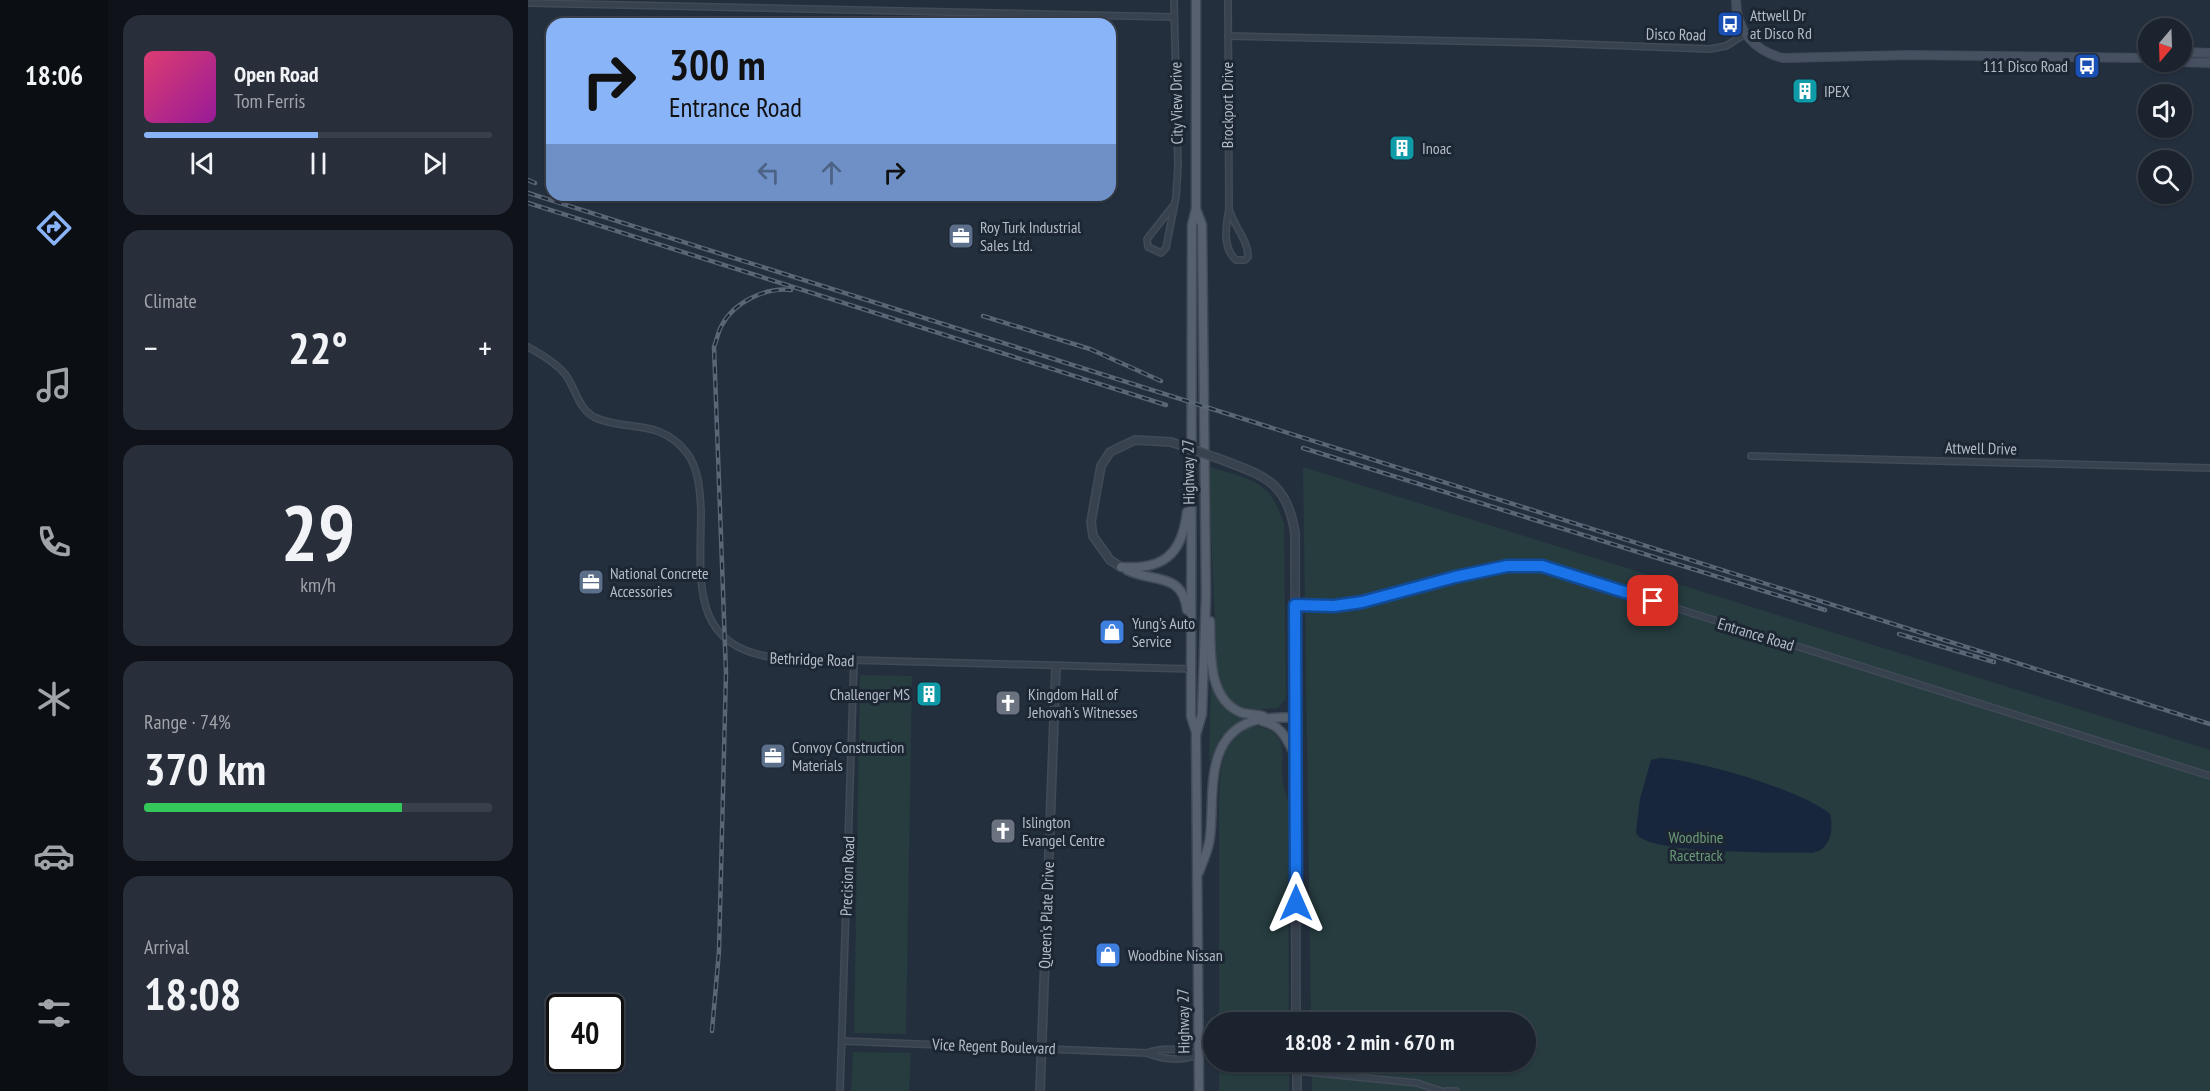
<!DOCTYPE html>
<html lang="en">
<head>
<meta charset="utf-8">
<style>
	:root { --surface:#1b232e; --page:#282f3a; --text:#f1f3f6; --muted:#a0a4aa; --line:#39404a; --accent:#8ab4f8 }
	body { margin:0; font-family:"PT Sans Narrow",sans-serif; background:var(--page); color:var(--text); height:100vh; display:flex; flex-direction:column; font-size:22px; white-space:nowrap }
	* { box-sizing:border-box; margin:0 }
	p { font-size:20px; color:var(--muted) }
	.icon { flex:none; width:33px; height:33px; fill:none; stroke:currentColor; stroke-width:2; stroke-linecap:round; stroke-linejoin:round }
	.map { position:relative; flex:1; overflow:hidden }
	.details { display:flex; flex-direction:column; gap:15px; padding:15px; background:#0f1319; width:420px }
	.details>* { flex:none }
	.guide { position:absolute; left:18px; top:18px; width:570px; height:183px; border-radius:18px; box-shadow:0 2px 4px #0004,0 0 0 2px var(--line); background:#8ab4f8; color:#111; overflow:hidden }
	.needle { width:39px; rotate:199deg }
	.controls { position:absolute; left:1610px; top:18px; display:grid; gap:12px }
	.controls a { display:grid; place-items:center; width:54px; height:54px; border-radius:50%; background:var(--surface); box-shadow:0 2px 4px #0004,0 0 0 2px var(--line); font-size:30px }
	.speed { position:absolute; left:18px; top:994px; display:flex; gap:12px; font-size:30px; font-weight:700; text-align:center }
	.speed>* { display:grid; place-content:center; width:78px; height:78px; border-radius:50%; background:var(--surface); box-shadow:0 2px 4px #0004,0 0 0 2px var(--line); line-height:1 }
	.speed .limit { border:3px solid #111; border-radius:9px; background:#fff; color:#111 }
	.pin { position:absolute; display:grid; place-items:center; width:51px; height:51px; color:#fff; margin:-26px; border-radius:12px; box-shadow:0 3px 9px #0006 }
	.me { position:absolute; width:66px; margin:-33px; rotate:0deg; stroke-linejoin:round; filter:drop-shadow(0 0 4px #0008) }
	.turn { display:flex; align-items:center; gap:21px; height:126px; padding:0 24px; font-size:27px }
	.turn .icon { width:78px; height:78px; stroke-width:2.5 }
	.turn b { display:block; font-size:42px; line-height:51px }
	.lanes { display:flex; align-items:center; height:57px; padding:0 24px; background:#0003; justify-content:center; gap:30px; direction:ltr }
	.lanes .off { opacity:.35 }
	.big { font-size:45px; font-weight:700; line-height:1.1 }
	.details .tile { flex:1; display:flex; flex-direction:column; justify-content:center; gap:9px; min-width:0; padding:0 21px; border-radius:18px; background:var(--page) }
	.details .dial { align-items:center; gap:0 }
	.dial b { font-size:78px; line-height:1 }
	.song { display:flex; align-items:center; gap:18px }
	.cover { width:72px; height:72px; border-radius:9px; background:linear-gradient(135deg,hsl(340 70% 55%),hsl(300 70% 35%)) }
	.played { height:6px; border-radius:3px; background:linear-gradient(90deg,var(--accent) 50%,var(--line) 50%) }
	.keys { display:flex; justify-content:space-around; direction:ltr }
	.heat { display:flex; justify-content:space-between; align-items:center; font-size:33px; direction:ltr }
	.charge { height:9px; border-radius:4px; background:linear-gradient(90deg,#34c759 74%,var(--line) 0) }
	.trip { position:absolute; left:675px; top:1012px; width:333px; height:60px; border-radius:30px; background:var(--surface); box-shadow:0 2px 4px #0004,0 0 0 2px var(--line); font-weight:700; line-height:60px; text-align:center }
	main { display:flex; flex:1; min-height:0 }
	.menu { display:flex; flex-direction:column; width:108px; justify-content:space-around; align-items:center; background:#0b0e12; color:var(--muted) }
	.menu .icon { width:42px; height:42px }
	.menu .active { color:var(--accent) }
	.menu b { font-size:27px; color:var(--text) }
	.map>svg:first-child { display:block }
</style>
</head>
<body>
<main>
<nav class="menu">
<b>18:06</b>
<svg class="icon active" aria-label="directions" viewBox="0 0 24 24"><path d="M12 3l9 9-9 9-9-9zM9 14v-3h6M13 9l2 2-2 2"/></svg>
<svg class="icon" aria-label="music" viewBox="0 0 24 24"><path d="M9 18V5l10-2v13"/><circle cx="6" cy="18" r="3"/><circle cx="16" cy="16" r="3"/></svg>
<svg class="icon" aria-label="phone" viewBox="0 0 24 24"><path d="M5 4h4l2 5-3 2q2 4 5 5l2-3 5 2v4C11 20 4 13 5 4z"/></svg>
<svg class="icon" aria-label="climate" viewBox="0 0 24 24"><path d="M12 3v18M4 7l16 10M4 17L20 7"/></svg>
<svg class="icon" aria-label="car" viewBox="0 0 24 24"><path d="M5 17H2v-5l4-1 3-4h7l3 4 3 1v5h-3M9 17h6M6 11h13"/><circle cx="7" cy="17" r="2"/><circle cx="17" cy="17" r="2"/></svg>
<svg class="icon" aria-label="filters" viewBox="0 0 24 24"><path d="M4 7h16M4 17h16"/><circle cx="9" cy="7" r="2"/><circle cx="15" cy="17" r="2"/></svg>
</nav>
<section class="details">
<div class="tile">
<div class="song"><i class="cover"></i><div><b>Open Road</b><p>Tom Ferris</p></div></div>
<div class="played"></div>
<div class="keys"><svg class="icon" aria-label="previous" viewBox="0 0 24 24"><path d="M18 5L8 12l10 7zM5 5v14"/></svg><svg class="icon" aria-label="pause" viewBox="0 0 24 24"><path d="M8 5v14M16 5v14"/></svg><svg class="icon" aria-label="next" viewBox="0 0 24 24"><path d="M6 5l10 7-10 7zM19 5v14"/></svg></div>
</div>
<div class="tile"><p>Climate</p>
<div class="heat"><a>−</a><b class="big">22°</b><a>+</a></div>
</div>
<div class="tile dial"><b>29</b><p>km/h</p></div>
<div class="tile"><p>Range · 74%</p><b class="big">370 km</b><div class="charge"></div></div>
<div class="tile"><p>Arrival</p><b class="big">18:08</b></div>
</section>
<div class="map">
<svg width="1682" height="1091" viewBox="0 0 1682 1091">
	<rect width="100%" height="100%" fill="#242f3e"/>
	<g fill="#263c3f">
		<path d="M680 466C723 481 741 477 756 524L758 699 750 708C708 712 696 706 689 664Z"/>
		<polygon points="775,467 1682,750 1682,1091 784,1091 784,1062 998,1062 998,1023 783,1023"/>
		<polygon points="332,675 384,676 378,1034 326,1033"/>
		<path d="M683 679C690 698 697 714 719 718L693 736 681 763Z"/>
		<path d="M726 726C765 732 751 756 755 782 755 789 759 795 760 801L761 1023H691V802C693 769 690 740 726 726Z"/>
		<polygon points="325,1052 383,1053 381,1091 323,1091"/>
		<rect x="691" y="1062" width="70" height="29"/>
	</g>
	<path fill="#17263c" d="M1132 758C1170 760 1274 790 1302 814 1306 831 1302 851 1283 853 1258 852 1112 855 1108 832L1112 799 1123 760Z"/>
	<g fill="none" stroke-linecap="round" stroke-linejoin="round">
		<g stroke="#414a57" stroke-width="8">
			<g id="minor">
				<path d="M700 0 701 209C705 225 721 241 720 257L717 260H708C694 248 698 225 701 209"/>
				<polyline points="0,3 646,17"/>
				<polyline points="700,36 1020,43 1182,49 1198,46 1217,34"/>
				<polyline points="645,206 619,239 620,247 633,253 638,248 648,197 650,166 646,0"/>
				<path d="M0 347C13 354 27 362 37 374 48 388 50 410 68 418 101 432 132 418 159 453 171 469 172 492 173 510 173 580 160 647 249 658L663 669"/>
				<polyline points="1223,456 1682,468"/>
				<path d="M767 605C789 605 811 606 832 602 896 591 946 566 1014 566L1682 776"/>
				<path d="M314 1041 619 1053C636 1060 653 1061 670 1055"/>
				<path d="M619 1053C635 1047 653 1049 669 1054"/>
				<polyline points="769,1071 889,1083 913,1091"/>
				<polyline points="312,1091 326,660"/>
				<polyline points="918,1091 928,1091"/>
			</g>
		</g>
		<g stroke="#414a57" stroke-width="10">
			<g id="tertiary">
				<path d="M692 459C736 476 759 481 767 533L768 1023"/>
				<polyline points="593,567 582,560 565,536 563,522 573,466 582,452 607,440 643,442"/>
				<polyline points="769,1062 769,1091"/>
				<polyline points="512,1091 528,667"/>
			</g>
		</g>
		<g stroke="#414a57" stroke-width="10">
			<g id="secondary">
				<path d="M1208 0C1208 30 1226 51 1255 58L1382 55 1620 58"/>
				<polyline points="1653,52 1682,53"/>
				<polyline points="1652,62 1682,63"/>
			</g>
		</g>
		<g stroke="#414a57" stroke-width="11">
			<g id="primary">
				<polyline points="668,209 674,225 678,595 674,714 668,735 671,1091"/>
				<path d="M593 567C635 570 654 555 659 512"/>
				<path d="M599 570C624 583 654 571 659 610"/>
				<path d="M682 621C683 650 679 698 712 712 720 715 728 714 735 716"/>
				<path d="M734 721C753 725 759 739 767 755"/>
				<polyline points="668,732 663,716 664,225 668,209 668,0"/>
				<path d="M671 872C675 861 681 849 682 837 687 797 675 737 725 721 737 717 753 718 766 717"/>
			</g>
		</g>
		<use href="#minor" stroke="#38414e" stroke-width="5"/>
		<use href="#tertiary" stroke="#38414e" stroke-width="7"/>
		<use href="#secondary" stroke="#465061" stroke-width="8"/>
		<use href="#primary" stroke="#56606e" stroke-width="8"/>
		<g stroke="#5a6575" stroke-width="4.5">
			<g id="rail">
				<polyline points="0,180 7,183"/>
				<polyline points="0,193 1682,724"/>
				<polyline points="0,203 638,405"/>
				<polyline points="455,316 562,349 633,381"/>
				<polyline points="775,448 1297,610"/>
				<polyline points="1371,634 1466,662"/>
				<path d="M184 1031 191 951 198 673 186 347C189 340 190 331 194 325 206 302 238 287 263 290"/>
			</g>
		</g>
		<use href="#rail" stroke="#1d2633" stroke-width="2" stroke-dasharray="7" stroke-linecap="butt"/>
		<g stroke="#414a57" stroke-width="10" stroke-linecap="butt">
			<polyline id="tertiary-bridge" points="643,442 692,459"/>
		</g>
		<use href="#tertiary-bridge" stroke="#38414e" stroke-width="7"/>
	</g>
	<g fill="none" stroke-linecap="round" stroke-linejoin="round">
		<g stroke="#114b97" stroke-width="15">
			<polyline id="route" points="768,903 767,605 806,606 834,602 927,577 979,566 1014,566 1125,601"/>
		</g>
		<use href="#route" stroke="#1a73e8" stroke-width="10"/>
	</g>
	<defs>
		<g id="bus-square" transform="scale(1.35)"><rect x="-9" y="-9" width="18" height="18" rx="4" fill="#1a4fb4" stroke="#1d2633"/><path d="M-5-6H5V4H4V6H2V4H-2V6H-4V4H-5ZM-3.5-4V0h7V-4ZM-3.5 1.2v1.5H-2V1.2ZM2 1.2v1.5H3.5V1.2Z" fill="#fff"/></g>
		<g id="building-square" transform="scale(1.35)"><rect x="-9" y="-9" width="18" height="18" rx="4" fill="#0f9aa8" stroke="#1d2633"/><path d="M-4-6H4V6H1V3H-1V6H-4ZM-2.5-4.3h1.7v1.8h-1.7ZM.8-4.3h1.7v1.8H.8ZM-2.5-1h1.7V.8h-1.7ZM.8-1h1.7V.8H.8Z" fill="#fff"/></g>
		<g id="office-square" transform="scale(1.35)"><rect x="-9" y="-9" width="18" height="18" rx="4" fill="#5c6f8a" stroke="#1d2633"/><path d="M-6-3h4V-5.5h4V-3h4V5H-6ZM-1-4.5V-3h2v-1.5ZM-6 0V1H6V0Z" fill="#fff"/></g>
		<g id="shop-square" transform="scale(1.35)"><rect x="-9" y="-9" width="18" height="18" rx="4" fill="#3f7fe0" stroke="#1d2633"/><path d="M-5-2.5h2.3a2.7 3.5 0 0 1 5.4 0H5L5.5 6h-11ZM-1.5-2.5h3a1.5 2.3 0 0 0-3 0Z" fill="#fff"/></g>
		<g id="church-square" transform="scale(1.35)"><rect x="-9" y="-9" width="18" height="18" rx="4" fill="#6b7280" stroke="#1d2633"/><path d="M-1.2-6h2.4v3.5h3.3v2.4h-3.3V6h-2.4V-.1h-3.3v-2.4h3.3Z" fill="#fff"/></g>
	</defs>
	<g fill-rule="evenodd">
		<use href="#bus-square" x="1202" y="24"/>
		<use href="#bus-square" x="1559" y="66"/>
		<use href="#building-square" x="1277" y="91"/>
		<use href="#building-square" x="874" y="148"/>
		<use href="#office-square" x="433" y="236"/>
		<use href="#office-square" x="63" y="582"/>
		<use href="#shop-square" x="584" y="632"/>
		<use href="#building-square" x="401" y="694"/>
		<use href="#church-square" x="480" y="703"/>
		<use href="#office-square" x="245" y="756"/>
		<use href="#church-square" x="475" y="831"/>
		<use href="#shop-square" x="580" y="955"/>
	</g>
	<g text-anchor="middle" stroke-width="6" stroke-linejoin="round" paint-order="stroke">
		<g font-size="16" fill="#b4bcc9" stroke="#1d2633" text-anchor="start">
			<text x="1222" y="21">Attwell Dr<tspan x="1222" dy="18">at Disco Rd</tspan></text>
			<text x="1540" y="72" text-anchor="end">111 Disco Road</text>
			<text x="1296" y="97">IPEX</text>
			<text x="894" y="154">Inoac</text>
			<text x="452" y="233">Roy Turk Industrial<tspan x="452" dy="18">Sales Ltd.</tspan></text>
			<text x="82" y="579">National Concrete<tspan x="82" dy="18">Accessories</tspan></text>
			<text x="604" y="629">Yung’s Auto<tspan x="604" dy="18">Service</tspan></text>
			<text x="382" y="700" text-anchor="end">Challenger MS</text>
			<text x="500" y="700">Kingdom Hall of<tspan x="500" dy="18">Jehovah's Witnesses</tspan></text>
			<text x="264" y="753">Convoy Construction<tspan x="264" dy="18">Materials</tspan></text>
			<text x="494" y="828">Islington<tspan x="494" dy="18">Evangel Centre</tspan></text>
			<text x="600" y="961">Woodbine Nissan</text>
		</g>
		<g font-size="16" fill="#b4bcc9" stroke="#1d2633">
			<text transform="translate(1148 34) rotate(1)" y="6">Disco Road</text>
			<text transform="translate(648 103) rotate(-91)" y="6">City View Drive</text>
			<text transform="translate(699 105) rotate(-90)" y="6">Brockport Drive</text>
			<text transform="translate(1453 448) rotate(1)" y="6">Attwell Drive</text>
			<text transform="translate(660 472) rotate(-91)" y="6">Highway 27</text>
			<text transform="translate(1228 634) rotate(17)" y="6">Entrance Road</text>
			<text transform="translate(284 659) rotate(2)" y="6">Bethridge Road</text>
			<text transform="translate(319 876) rotate(-88)" y="6">Precision Road</text>
			<text transform="translate(518 915) rotate(-88)" y="6">Queen's Plate Drive</text>
			<text transform="translate(655 1021) rotate(-91)" y="6">Highway 27</text>
			<text transform="translate(466 1046) rotate(2)" y="6">Vice Regent Boulevard</text>
		</g>
		<g font-size="16" fill="#6b9a76" stroke="#1d2633">
			<text x="1168" y="843">Woodbine<tspan x="1168" dy="18">Racetrack</tspan></text>
		</g>
	</g>
</svg>
<div class="controls">
<a><svg class="needle" viewBox="-14 -14 28 28"><path d="M0-13l5 13h-10z" fill="#e53935"/><path d="M0 13l5-13h-10z" fill="#a0a4aa"/></svg></a>
<a><svg class="icon" aria-label="sound" viewBox="0 0 24 24"><path d="M4 9h4l5-4v14l-5-4H4zM17 9q2 3 0 6"/></svg></a>
<a><svg class="icon" aria-label="search" viewBox="0 0 24 24"><circle cx="10" cy="10" r="6"/><path d="M15 15l6 6"/></svg></a>
</div>
<div class="speed"><div class="limit">40</div></div>
<div class="pin" style="left:1125px;top:601px;background:#d93025"><svg class="icon" aria-label="arrive" viewBox="0 0 24 24"><path d="M6 21V4h12l-3 4 3 4H6"/></svg></div>
<svg class="me" style="left:768px;top:903px" viewBox="-20 -20 40 40"><path d="M0-17L14 15 0 8-14 15z" fill="#1a73e8" stroke="#fff" stroke-width="4"/></svg>
<div class="trip">18:08 · 2 min · 670 m</div>
<div class="guide">
<div class="turn"><svg class="icon" aria-label="right" viewBox="0 0 24 24"><path d="M7 20v-9h11M14 6l5 5-5 5"/></svg><div><b>300 m</b>Entrance Road</div></div>
<div class="lanes"><svg class="icon off" aria-label="left" viewBox="0 0 24 24"><path d="M17 20v-9H6M10 6l-5 5 5 5"/></svg><svg class="icon off" aria-label="ahead" viewBox="0 0 24 24"><path d="M12 20V5M6 11l6-6 6 6"/></svg><svg class="icon" aria-label="right" viewBox="0 0 24 24"><path d="M7 20v-9h11M14 6l5 5-5 5"/></svg></div>
</div>
</div>
</main>
</body>
</html>
